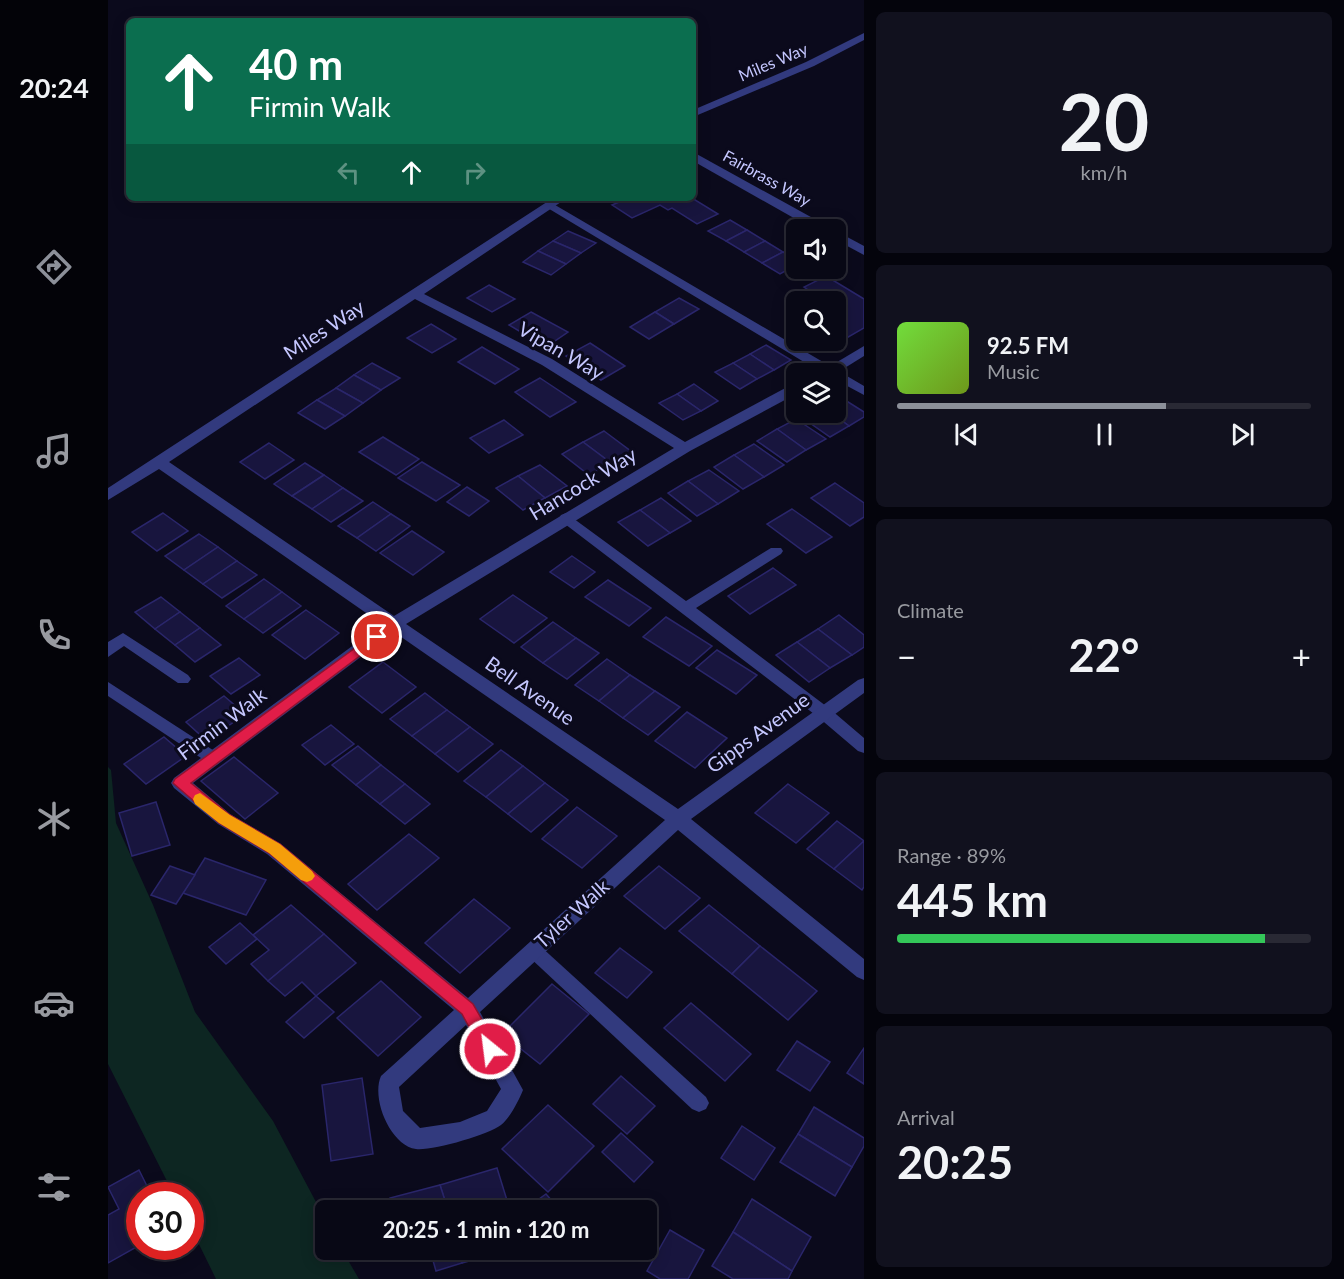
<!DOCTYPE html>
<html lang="en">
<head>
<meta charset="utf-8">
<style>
	:root { --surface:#080815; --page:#11111e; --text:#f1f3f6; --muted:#989aa0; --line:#292934; --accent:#8c9099 }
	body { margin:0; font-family:Lato,sans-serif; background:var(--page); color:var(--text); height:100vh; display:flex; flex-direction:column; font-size:22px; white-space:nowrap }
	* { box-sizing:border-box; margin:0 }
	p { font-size:20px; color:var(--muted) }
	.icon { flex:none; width:33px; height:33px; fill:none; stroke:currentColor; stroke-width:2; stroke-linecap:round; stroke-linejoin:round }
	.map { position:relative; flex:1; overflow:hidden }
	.drawer { display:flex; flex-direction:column; gap:12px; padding:12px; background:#04040c; width:480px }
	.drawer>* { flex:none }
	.guide { position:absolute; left:18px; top:18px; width:570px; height:183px; border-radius:9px; box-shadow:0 3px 15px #0003,0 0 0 2px var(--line); background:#0b6e4f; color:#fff; overflow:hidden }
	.controls { position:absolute; left:678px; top:219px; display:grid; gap:12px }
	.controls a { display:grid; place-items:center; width:60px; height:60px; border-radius:9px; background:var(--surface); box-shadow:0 3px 15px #0003,0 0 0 2px var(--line); font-size:30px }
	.speed { position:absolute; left:18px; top:1182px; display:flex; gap:12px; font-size:30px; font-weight:700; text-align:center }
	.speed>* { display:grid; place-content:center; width:78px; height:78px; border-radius:50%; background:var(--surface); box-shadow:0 3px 15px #0003,0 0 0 2px var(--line); line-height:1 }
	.speed .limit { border:9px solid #d22; background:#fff; color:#111 }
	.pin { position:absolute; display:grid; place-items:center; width:51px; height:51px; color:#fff; margin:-26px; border:3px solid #fff; border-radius:50%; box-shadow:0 2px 6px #0007 }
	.me { position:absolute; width:66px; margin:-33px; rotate:331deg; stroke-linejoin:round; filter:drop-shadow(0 0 4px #0008) }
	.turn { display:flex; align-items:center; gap:21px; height:126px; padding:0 24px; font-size:27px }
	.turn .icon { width:78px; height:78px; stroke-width:2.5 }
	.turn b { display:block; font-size:42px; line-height:51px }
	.lanes { display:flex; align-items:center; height:57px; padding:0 24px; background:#0003; justify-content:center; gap:30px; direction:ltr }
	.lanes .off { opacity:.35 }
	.big { font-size:45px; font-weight:700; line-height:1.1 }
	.drawer .widget { flex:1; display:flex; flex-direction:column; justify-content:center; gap:9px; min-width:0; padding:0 21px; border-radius:9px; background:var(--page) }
	.drawer .dial { align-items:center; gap:0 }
	.dial b { font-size:78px; line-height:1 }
	.song { display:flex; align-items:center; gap:18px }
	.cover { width:72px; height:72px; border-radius:9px; background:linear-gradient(135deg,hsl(100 70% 55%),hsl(80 70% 35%)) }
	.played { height:6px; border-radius:3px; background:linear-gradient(90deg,var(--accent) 65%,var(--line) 65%) }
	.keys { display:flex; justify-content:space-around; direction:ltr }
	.heat { display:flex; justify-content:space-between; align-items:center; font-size:33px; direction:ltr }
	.charge { height:9px; border-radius:4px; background:linear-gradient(90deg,#34c759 89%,var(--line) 0) }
	.trip { position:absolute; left:207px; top:1200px; width:342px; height:60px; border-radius:9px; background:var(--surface); box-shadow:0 3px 15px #0003,0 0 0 2px var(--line); font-weight:700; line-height:60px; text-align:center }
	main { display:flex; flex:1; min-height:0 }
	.menu { display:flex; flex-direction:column; width:108px; justify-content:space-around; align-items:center; background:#030308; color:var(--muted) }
	.menu .icon { width:42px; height:42px }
	.menu .selected { color:var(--accent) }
	.menu b { font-size:27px; color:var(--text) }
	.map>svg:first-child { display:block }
</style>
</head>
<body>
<main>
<nav class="menu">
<b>20:24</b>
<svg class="icon selected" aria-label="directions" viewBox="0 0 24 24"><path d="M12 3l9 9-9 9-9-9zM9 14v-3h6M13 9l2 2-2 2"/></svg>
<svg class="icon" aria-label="music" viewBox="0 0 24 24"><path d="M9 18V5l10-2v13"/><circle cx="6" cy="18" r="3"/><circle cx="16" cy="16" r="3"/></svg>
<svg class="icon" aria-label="phone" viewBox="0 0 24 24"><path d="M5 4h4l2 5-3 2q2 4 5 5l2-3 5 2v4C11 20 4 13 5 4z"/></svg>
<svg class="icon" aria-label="climate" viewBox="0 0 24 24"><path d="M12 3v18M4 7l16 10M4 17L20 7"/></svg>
<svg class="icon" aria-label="car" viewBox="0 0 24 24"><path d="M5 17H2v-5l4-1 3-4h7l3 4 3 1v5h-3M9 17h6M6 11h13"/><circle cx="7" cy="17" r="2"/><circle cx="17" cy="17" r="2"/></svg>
<svg class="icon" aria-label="filters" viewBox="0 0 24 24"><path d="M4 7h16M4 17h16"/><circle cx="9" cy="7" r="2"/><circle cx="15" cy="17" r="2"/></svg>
</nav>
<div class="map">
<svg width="756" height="1279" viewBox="0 0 756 1279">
	<rect width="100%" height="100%" fill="#0b0a1c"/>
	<polygon fill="#0d2622" points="0,767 3,770 8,823 45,905 87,1012 165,1121 217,1219 218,1250 234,1250 251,1279 108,1279 83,1228 82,1196 66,1195 0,1064"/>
	<g fill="#18153e" stroke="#2a266b" stroke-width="1.5">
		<polygon points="521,198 584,198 610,214 589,224 564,208 560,210 552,205 524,218 504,205"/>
		<polygon points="622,220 639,230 618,241 600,231"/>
		<polygon points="639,230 657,241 636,252 618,241"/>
		<polygon points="460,231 488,243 473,253 445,241"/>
		<polygon points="445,241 473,253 458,264 430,251"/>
		<polygon points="657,241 675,252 654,263 636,252"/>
		<polygon points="430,251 458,264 443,275 415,262"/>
		<polygon points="675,252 688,259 688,265 672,274 654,263"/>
		<polygon points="718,276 756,299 756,328 728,344 722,340 728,340 728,315 731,313 728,311 728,302 718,302 696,287"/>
		<polygon points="381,285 407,299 384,312 359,298"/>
		<polygon points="571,298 591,309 566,324 547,312"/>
		<polygon points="423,312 460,332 438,347 401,325"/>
		<polygon points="547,312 566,324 541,339 522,327"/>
		<polygon points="323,324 348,339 324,353 299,338"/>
		<polygon points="482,343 517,366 493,380 458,356"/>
		<polygon points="658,345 683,360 666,370 642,354"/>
		<polygon points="374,347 411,369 387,384 350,362"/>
		<polygon points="642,354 666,370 649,379 625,363"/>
		<polygon points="264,363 292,378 273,390 246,375"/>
		<polygon points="625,363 649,379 632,389 607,372"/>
		<polygon points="246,375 273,390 255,403 228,388"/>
		<polygon points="432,378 468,402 442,417 407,392"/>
		<polygon points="586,384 610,401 593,411 569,394"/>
		<polygon points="228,388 255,403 237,416 209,400"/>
		<polygon points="569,394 593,411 575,420 551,403"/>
		<polygon points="729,395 756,412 756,417 741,426 722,412 728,412 728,396"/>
		<polygon points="209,400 237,416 217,429 190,413"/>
		<polygon points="699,412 722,412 741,426 722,437 692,416"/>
		<polygon points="688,419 718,439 698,450 669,429"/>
		<polygon points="396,420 415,435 381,453 362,438"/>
		<polygon points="669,429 698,450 679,462 649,441"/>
		<polygon points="496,431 524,452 503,463 475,442"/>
		<polygon points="275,437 311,459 288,475 251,452"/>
		<polygon points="475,442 503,463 481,475 454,454"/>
		<polygon points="161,443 186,460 157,479 132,462"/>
		<polygon points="646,444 676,465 656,477 626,455"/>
		<polygon points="626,455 656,477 635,489 606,467"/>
		<polygon points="314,462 352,485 328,501 290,478"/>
		<polygon points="197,463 216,475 184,496 166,484"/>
		<polygon points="432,465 459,486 437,498 410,476"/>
		<polygon points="601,470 631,491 610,504 580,481"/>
		<polygon points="216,475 235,488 204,509 184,496"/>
		<polygon points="410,476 437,498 415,510 388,488"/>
		<polygon points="580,481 610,504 589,516 560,493"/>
		<polygon points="727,483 756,503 756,517 742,526 703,498"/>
		<polygon points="359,487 381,501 361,516 339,502"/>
		<polygon points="235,488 255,501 223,522 204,509"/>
		<polygon points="553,498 583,521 562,533 532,510"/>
		<polygon points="265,502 283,514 249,538 230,526"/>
		<polygon points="684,509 724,537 698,553 659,524"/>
		<polygon points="532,510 562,533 540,546 510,522"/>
		<polygon points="55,513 80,531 49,551 24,532"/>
		<polygon points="283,514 302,526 268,551 249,538"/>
		<polygon points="304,531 336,552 305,575 272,553"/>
		<polygon points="91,534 110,547 76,570 57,556"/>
		<polygon points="110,547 129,561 95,584 76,570"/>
		<polygon points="464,556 487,572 466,588 442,572"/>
		<polygon points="129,561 149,575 114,598 95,584"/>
		<polygon points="665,568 688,585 642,614 620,596"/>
		<polygon points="156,579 174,592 136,619 118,606"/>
		<polygon points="500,580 543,608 521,626 477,597"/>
		<polygon points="174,592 193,606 155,633 136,619"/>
		<polygon points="405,595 439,618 406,643 372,619"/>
		<polygon points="53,597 72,612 47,629 27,612"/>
		<polygon points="198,610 231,633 197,659 164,635"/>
		<polygon points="72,612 92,628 67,645 47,629"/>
		<polygon points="731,615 756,635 756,647 744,655 710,629"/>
		<polygon points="558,617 604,646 581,666 535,637"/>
		<polygon points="445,622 468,638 435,663 413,647"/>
		<polygon points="92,628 113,645 87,662 67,645"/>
		<polygon points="710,629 744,655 722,668 689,642"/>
		<polygon points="468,638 491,653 459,679 435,663"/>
		<polygon points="689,642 722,668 701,682 668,655"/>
		<polygon points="609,650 649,675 628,694 588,668"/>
		<polygon points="131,658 152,675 123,694 102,676"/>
		<polygon points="499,659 522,675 491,701 467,685"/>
		<polygon points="275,662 308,687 274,713 241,687"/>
		<polygon points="522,675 547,691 515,718 491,701"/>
		<polygon points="547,691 572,707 540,735 515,718"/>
		<polygon points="317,693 339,710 304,736 282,719"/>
		<polygon points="116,696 137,714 99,741 78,722"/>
		<polygon points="339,710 362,727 327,754 304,736"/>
		<polygon points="579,712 619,738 587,768 547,741"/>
		<polygon points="223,725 246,744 217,765 194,745"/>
		<polygon points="362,727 385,744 350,772 327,754"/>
		<polygon points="56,737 78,756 38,784 16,764"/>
		<polygon points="250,746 273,765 248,785 224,765"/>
		<polygon points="393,750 415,766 378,797 356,781"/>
		<polygon points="126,757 170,793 137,819 93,781"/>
		<polygon points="273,765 297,784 272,804 248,785"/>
		<polygon points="415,766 437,783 400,814 378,797"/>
		<polygon points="437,783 460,800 423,832 400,814"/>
		<polygon points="297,784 322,804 297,824 272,804"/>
		<polygon points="680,784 721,813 688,843 647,813"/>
		<polygon points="48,802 62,845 24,856 11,813"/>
		<polygon points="469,807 509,836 474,868 434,839"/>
		<polygon points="729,821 756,841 726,869 699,849"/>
		<polygon points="301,834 331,858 269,910 240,884"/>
		<polygon points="756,841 756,887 754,890 726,869"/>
		<polygon points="97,858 158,880 138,915 75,893"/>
		<polygon points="62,866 87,875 68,904 43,895"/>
		<polygon points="551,866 592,898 557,929 516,896"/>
		<polygon points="366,899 402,928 352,973 317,943"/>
		<polygon points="183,905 216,934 160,981 143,964 161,950 145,935"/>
		<polygon points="601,905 652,946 624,974 571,931"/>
		<polygon points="132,923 149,939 118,964 101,947"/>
		<polygon points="216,934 248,963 208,996 194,982 177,996 160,981"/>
		<polygon points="652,946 709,991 680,1020 624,974"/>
		<polygon points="512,948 544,972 519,998 487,973"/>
		<polygon points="273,981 313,1017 270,1056 229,1018"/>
		<polygon points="444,984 481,1014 432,1064 394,1034"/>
		<polygon points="208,996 226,1012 196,1038 178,1022"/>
		<polygon points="583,1003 643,1054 617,1081 556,1028"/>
		<polygon points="689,1041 722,1062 702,1091 669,1070"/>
		<polygon points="756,1048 756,1084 739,1073"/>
		<polygon points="513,1076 547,1106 519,1134 485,1104"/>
		<polygon points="254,1078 265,1154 223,1161 214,1085"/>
		<polygon points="440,1105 486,1146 440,1192 394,1149"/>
		<polygon points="706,1107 756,1138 756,1146 744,1167 690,1134"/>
		<polygon points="634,1126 667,1148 646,1180 613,1158"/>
		<polygon points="513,1133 545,1162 526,1182 494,1152"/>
		<polygon points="690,1134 744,1167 727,1196 672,1162"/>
		<polygon points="389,1168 402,1210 340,1210 332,1185"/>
		<polygon points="31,1170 44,1196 32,1196 32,1245 0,1263 0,1215 11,1209 0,1187"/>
		<polygon points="332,1185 340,1210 285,1210 282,1198"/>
		<polygon points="438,1194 452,1210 416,1210"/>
		<polygon points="644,1199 703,1237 684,1271 625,1232"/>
		<polygon points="562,1230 596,1250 580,1279 552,1279 539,1271"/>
		<polygon points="625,1232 684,1271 680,1279 625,1279 604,1266"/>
		<polygon points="322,1250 351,1250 354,1263 328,1271"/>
		<polygon points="351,1250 384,1250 386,1254 354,1263"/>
	</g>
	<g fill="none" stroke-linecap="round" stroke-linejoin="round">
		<g fill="#323a7e" fill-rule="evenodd">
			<polygon points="442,202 756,386 756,395 728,380 728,374 716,374 438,207 436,205"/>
			<polygon points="458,513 578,601 663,548 673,548 675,551 673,554 588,608 722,709 756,738 756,753 750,751 710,717 453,521 451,518 453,515"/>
			<polygon points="15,633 80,675 83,679 80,683 70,683 16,646 0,657 0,642"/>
			<polygon points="0,682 111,754 113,758 111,762 105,764 99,762 0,696"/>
			<polygon points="425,942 431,945 598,1097 601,1103 598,1109 591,1112 584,1109 419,955 416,950 419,945"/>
		</g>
		<g fill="#323a7e" fill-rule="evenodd">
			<polygon points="756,33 756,40 706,66 585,117 585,110 698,62"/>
			<polygon points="585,152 721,227 723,230 707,230 585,161"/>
			<path d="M445 198H459L316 294 444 359 577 442 683 385 688 384V394L582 451 298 624 570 809 750 680 756 678V693L583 819 756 959V980L749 977 570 830 372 1012 415 1090C411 1100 402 1118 393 1125 380 1135 324 1151 308 1149 282 1145 263 1098 273 1076L346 1010 159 854 110 824 66 788 63 783 66 778 274 624 51 469 0 500V488ZM307 299 434 365 566 448 286 616 61 462ZM286 632 557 820 360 998 173 844 122 814 85 783ZM358 1025 393 1089 379 1111 352 1122 312 1128 295 1111 291 1087Z"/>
			<polygon points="728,231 756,246 756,255 728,240"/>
			<polygon points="756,346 756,356 727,374 709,374"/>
		</g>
	</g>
	<polygon fill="#e11d48" stroke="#92132f" stroke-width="1.5" points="269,632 273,633 275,637 273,640 83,783 122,815 172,844 365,1004 391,1049 388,1055 382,1057 376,1055 354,1014 161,853 111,823 65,783 67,779"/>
	<polygon fill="#f59e0b" points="92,793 122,815 172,844 204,871 207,876 204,880 199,882 193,880 161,853 111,823 87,804 85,799 87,795"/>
	<g text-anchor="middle" stroke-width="6" stroke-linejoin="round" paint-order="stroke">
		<g font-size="16" fill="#c5c7ff" stroke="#0b0a1c">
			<text transform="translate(665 62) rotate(-23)" y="6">Miles Way</text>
			<text transform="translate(659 178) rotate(29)" y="6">Fairbrass Way</text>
		</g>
		<g font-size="20" fill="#c5c7ff" stroke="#0b0a1c">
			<text transform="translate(216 330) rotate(-33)" y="7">Miles Way</text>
			<text transform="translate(453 351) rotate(30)" y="7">Vipan Way</text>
			<text transform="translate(475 484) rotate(-31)" y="7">Hancock Way</text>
			<text transform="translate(422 691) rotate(35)" y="7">Bell Avenue</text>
			<text transform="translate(114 724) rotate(-37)" y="7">Firmin Walk</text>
			<text transform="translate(650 733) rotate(-36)" y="7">Gipps Avenue</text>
			<text transform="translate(464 914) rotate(-42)" y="7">Tyler Walk</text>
		</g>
	</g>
</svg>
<div class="controls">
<a><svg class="icon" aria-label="sound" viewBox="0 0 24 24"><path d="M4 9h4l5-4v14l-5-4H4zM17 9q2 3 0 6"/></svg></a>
<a><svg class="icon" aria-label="search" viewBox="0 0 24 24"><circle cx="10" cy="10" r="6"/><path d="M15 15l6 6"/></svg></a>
<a><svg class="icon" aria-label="layers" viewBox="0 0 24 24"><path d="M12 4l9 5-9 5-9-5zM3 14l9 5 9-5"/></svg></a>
</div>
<div class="speed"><div class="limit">30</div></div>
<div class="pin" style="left:269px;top:637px;background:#d93025"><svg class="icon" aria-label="arrive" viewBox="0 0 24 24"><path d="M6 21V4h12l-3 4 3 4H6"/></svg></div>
<svg class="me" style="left:382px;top:1049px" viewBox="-20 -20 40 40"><circle r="17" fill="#e11d48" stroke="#fff" stroke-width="3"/><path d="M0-11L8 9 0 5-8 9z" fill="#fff"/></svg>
<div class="trip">20:25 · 1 min · 120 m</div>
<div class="guide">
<div class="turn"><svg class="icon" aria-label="ahead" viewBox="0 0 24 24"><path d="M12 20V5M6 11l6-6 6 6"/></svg><div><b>40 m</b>Firmin Walk</div></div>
<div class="lanes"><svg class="icon off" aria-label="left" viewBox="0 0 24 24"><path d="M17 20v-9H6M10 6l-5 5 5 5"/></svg><svg class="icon" aria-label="ahead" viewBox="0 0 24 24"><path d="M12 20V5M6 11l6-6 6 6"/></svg><svg class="icon off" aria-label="right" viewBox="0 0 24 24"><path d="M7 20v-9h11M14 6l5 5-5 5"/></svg></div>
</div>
</div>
<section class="drawer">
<div class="widget dial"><b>20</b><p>km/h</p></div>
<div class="widget">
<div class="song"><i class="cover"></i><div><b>92.5 FM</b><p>Music</p></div></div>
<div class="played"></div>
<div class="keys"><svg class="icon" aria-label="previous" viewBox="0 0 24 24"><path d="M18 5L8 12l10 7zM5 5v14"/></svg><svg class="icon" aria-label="pause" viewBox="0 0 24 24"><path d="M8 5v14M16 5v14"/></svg><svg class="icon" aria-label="next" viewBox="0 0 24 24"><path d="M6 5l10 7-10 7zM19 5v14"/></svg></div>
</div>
<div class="widget"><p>Climate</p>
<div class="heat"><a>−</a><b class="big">22°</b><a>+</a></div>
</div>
<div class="widget"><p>Range · 89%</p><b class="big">445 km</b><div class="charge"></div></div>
<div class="widget"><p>Arrival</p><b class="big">20:25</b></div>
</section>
</main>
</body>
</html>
